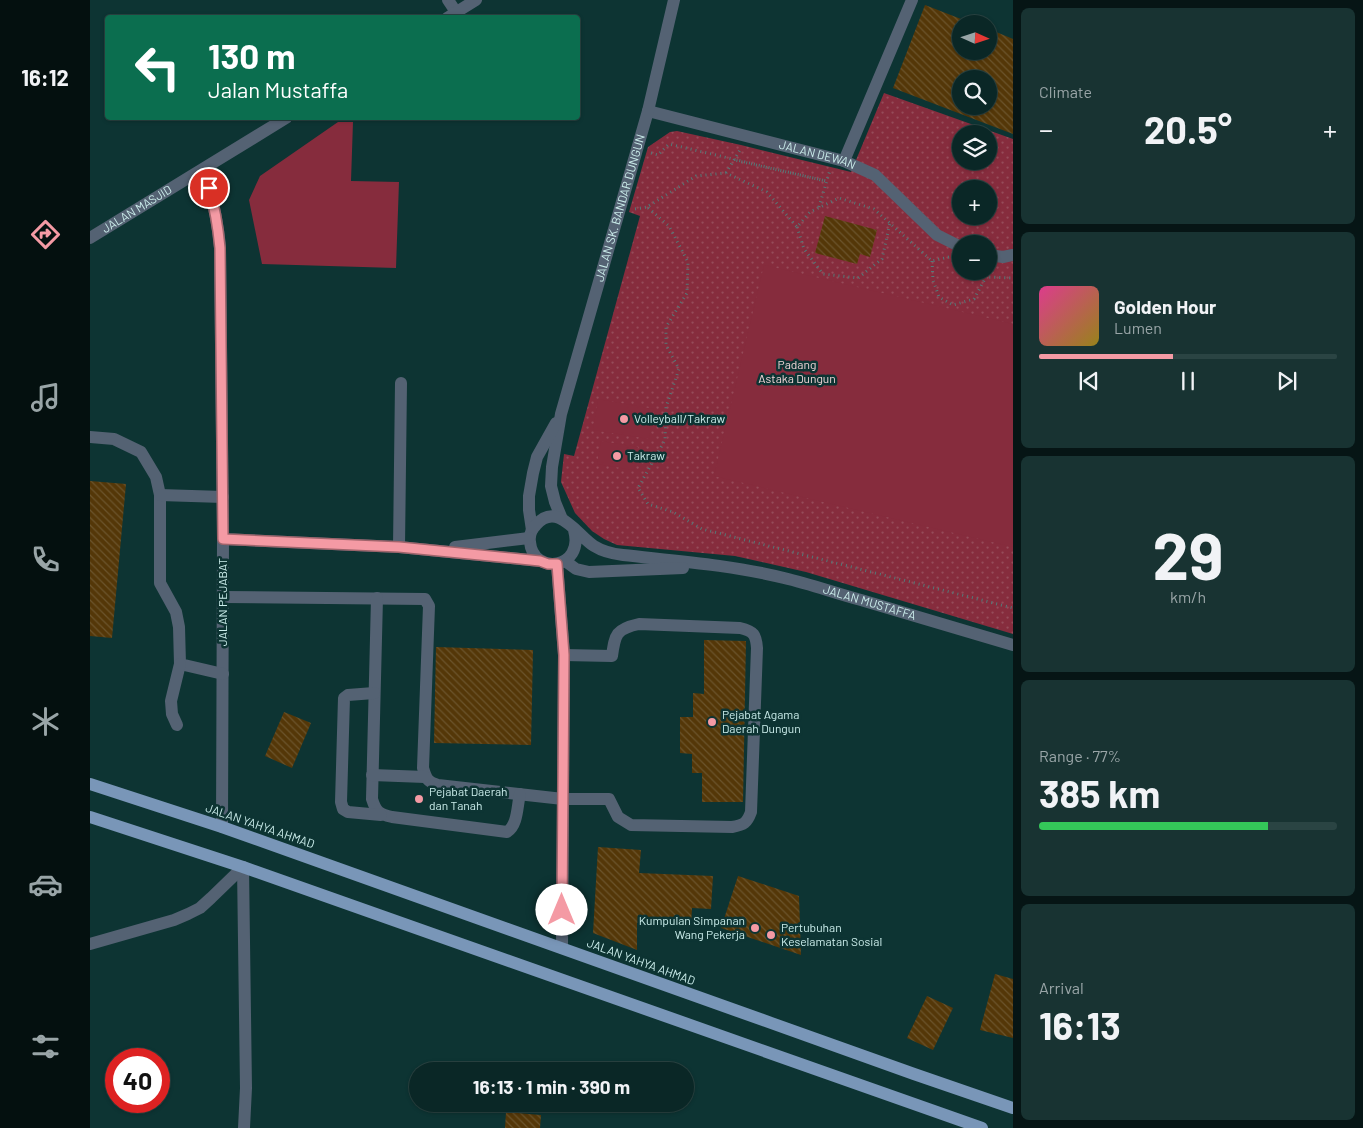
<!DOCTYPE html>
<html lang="en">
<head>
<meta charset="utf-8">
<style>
	:root { --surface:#0a2726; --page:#183332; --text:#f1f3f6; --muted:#99a5a7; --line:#2a4443; --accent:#f49aa4 }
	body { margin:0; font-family:Barlow,sans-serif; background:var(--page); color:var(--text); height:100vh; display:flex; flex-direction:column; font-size:19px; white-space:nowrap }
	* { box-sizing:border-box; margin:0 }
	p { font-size:16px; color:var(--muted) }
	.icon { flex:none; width:28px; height:28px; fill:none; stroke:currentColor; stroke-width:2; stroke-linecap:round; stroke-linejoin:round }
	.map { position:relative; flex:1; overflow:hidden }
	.side { display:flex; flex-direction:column; gap:8px; padding:8px; background:#061515; width:350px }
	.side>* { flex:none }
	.top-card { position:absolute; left:15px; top:15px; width:475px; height:105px; border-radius:5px; box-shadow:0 1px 4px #0004,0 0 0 1px var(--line); background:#0b6e4f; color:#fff; overflow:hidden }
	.needle { width:32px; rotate:93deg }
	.controls { position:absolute; left:862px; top:15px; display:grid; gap:10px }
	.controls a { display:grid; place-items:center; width:45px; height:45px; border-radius:50%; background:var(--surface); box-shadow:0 1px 4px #0004,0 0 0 1px var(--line); font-size:25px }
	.speed { position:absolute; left:15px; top:1048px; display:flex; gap:10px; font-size:25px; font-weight:700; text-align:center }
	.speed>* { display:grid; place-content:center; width:65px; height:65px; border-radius:50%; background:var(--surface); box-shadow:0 1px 4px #0004,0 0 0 1px var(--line); line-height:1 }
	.speed .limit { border:8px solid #d22; background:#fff; color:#111 }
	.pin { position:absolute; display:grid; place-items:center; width:42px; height:42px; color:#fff; margin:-21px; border:2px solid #fff; border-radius:50%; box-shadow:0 1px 5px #0007 }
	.me { position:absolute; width:55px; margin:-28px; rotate:0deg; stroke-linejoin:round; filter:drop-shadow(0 0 4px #0008) }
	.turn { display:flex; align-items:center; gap:18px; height:105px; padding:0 20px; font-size:22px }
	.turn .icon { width:65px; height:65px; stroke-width:2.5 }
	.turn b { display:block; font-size:35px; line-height:42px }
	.big { font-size:38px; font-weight:700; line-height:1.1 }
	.side .tile { flex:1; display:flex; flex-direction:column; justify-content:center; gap:8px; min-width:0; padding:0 18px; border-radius:8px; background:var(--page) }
	.side .dial { align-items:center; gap:0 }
	.dial b { font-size:65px; line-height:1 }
	.song { display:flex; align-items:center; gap:15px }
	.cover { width:60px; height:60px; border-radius:8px; background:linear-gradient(135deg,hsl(330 70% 55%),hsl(50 70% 35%)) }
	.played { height:5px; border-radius:2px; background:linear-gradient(90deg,var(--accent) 45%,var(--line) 45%) }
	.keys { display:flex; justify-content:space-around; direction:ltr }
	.heat { display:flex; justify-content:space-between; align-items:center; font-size:28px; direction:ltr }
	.charge { height:8px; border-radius:4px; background:linear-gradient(90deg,#34c759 77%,var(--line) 0) }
	.trip { position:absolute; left:319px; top:1062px; width:285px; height:50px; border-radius:25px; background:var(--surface); box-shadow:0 1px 4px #0004,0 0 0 1px var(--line); font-weight:700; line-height:50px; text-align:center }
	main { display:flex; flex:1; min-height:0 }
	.dock { display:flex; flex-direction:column; width:90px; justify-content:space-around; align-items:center; background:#04100f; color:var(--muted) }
	.dock .icon { width:35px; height:35px }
	.dock .active { color:var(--accent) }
	.dock b { font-size:22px; color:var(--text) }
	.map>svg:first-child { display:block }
</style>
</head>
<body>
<main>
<nav class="dock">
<b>16:12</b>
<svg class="icon active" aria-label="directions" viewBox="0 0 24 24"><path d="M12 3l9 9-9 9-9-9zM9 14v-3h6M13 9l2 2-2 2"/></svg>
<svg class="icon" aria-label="music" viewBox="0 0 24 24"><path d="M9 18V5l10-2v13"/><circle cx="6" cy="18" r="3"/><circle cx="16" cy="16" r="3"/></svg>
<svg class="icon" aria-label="phone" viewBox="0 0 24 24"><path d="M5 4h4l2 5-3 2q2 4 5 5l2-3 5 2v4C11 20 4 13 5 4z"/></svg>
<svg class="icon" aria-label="climate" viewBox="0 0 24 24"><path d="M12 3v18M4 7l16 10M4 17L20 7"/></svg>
<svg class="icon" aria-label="car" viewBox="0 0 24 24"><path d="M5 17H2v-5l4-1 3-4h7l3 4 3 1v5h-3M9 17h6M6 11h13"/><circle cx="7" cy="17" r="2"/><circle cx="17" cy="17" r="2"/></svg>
<svg class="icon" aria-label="filters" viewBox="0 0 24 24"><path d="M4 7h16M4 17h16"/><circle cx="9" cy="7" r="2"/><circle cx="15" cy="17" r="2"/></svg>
</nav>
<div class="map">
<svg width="923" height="1128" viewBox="0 0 923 1128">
	<defs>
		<pattern id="park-dots" width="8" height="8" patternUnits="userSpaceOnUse" patternTransform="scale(1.25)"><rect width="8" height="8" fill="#862c3d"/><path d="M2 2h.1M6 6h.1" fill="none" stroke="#964b59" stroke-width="1.8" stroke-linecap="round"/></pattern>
		<pattern id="building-back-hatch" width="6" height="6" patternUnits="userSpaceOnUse" patternTransform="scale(1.25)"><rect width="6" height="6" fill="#543708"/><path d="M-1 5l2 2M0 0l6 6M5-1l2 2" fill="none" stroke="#6b542c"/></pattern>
	</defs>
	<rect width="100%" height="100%" fill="#0d3433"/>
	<path fill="url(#park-dots)" fill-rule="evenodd" d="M794 93 923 139V634L716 572 645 556 527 545 514 539 502 531 485 513 471 482 474 454 484 456 550 216 539 212 558 147 580 132 587 131 651 145 761 172ZM871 134H899V161H871ZM871 189H899V216H871ZM871 244H899V271H871Z"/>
	<g fill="#862c3d">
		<polygon points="248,122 263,122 261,181 309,182 306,268 172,264 159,200 170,176"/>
		<polygon points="674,265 923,324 923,547 624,476"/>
		<polygon points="508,399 564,409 559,439 503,430"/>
		<polygon points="511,441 548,447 544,470 507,464"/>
	</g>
	<g fill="url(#building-back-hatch)" fill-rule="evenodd">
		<path d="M835 5 871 19V51H899V29L923 39V134L803 88ZM871 79H899V106H871Z"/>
		<polygon points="735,216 787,230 780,257 770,254 767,264 725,253"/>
		<polygon points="0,481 36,484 22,638 0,636"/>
		<polygon points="614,640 656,641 653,802 612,802 612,773 602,773 602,754 590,753 590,717 603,717 603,693 614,694"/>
		<polygon points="346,647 443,650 441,745 344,743"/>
		<polygon points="194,712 221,723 202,768 175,756"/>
		<polygon points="508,847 551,850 549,873 623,876 621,909 602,908 601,926 547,923 547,950 503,933"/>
		<polygon points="648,876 709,896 711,955 631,928"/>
		<polygon points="905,974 923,979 923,1038 890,1030"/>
		<polygon points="837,996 863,1008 843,1050 817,1038"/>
		<polygon points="416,1112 451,1115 450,1128 415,1128"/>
	</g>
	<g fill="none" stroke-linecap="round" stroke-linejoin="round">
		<g stroke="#547978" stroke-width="3" stroke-dasharray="1 4" stroke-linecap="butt">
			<polyline points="561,153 568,155 579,144 736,181 644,160"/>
			<polyline points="636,173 650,150"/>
			<polyline points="729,207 740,170"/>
			<polyline points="545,209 557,207"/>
			<polyline points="707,227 714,249 733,274 768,278 792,259 800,223"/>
			<polyline points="859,257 842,261 784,209 749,198 720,212 707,227 677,192 636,173 606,176 557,207 579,226 598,262 597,293 576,327 576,345 589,369 576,407 575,440 548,488 558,504 583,512 612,529 923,608"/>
			<polyline points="842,261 843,280 849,297 863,305 884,299 896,277"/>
			<polyline points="893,271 896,277 923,278"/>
		</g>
		<g stroke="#546273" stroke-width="12">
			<polyline points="358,0 366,12"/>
			<polyline points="357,18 386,0"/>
			<path id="s1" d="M558 111 754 161 785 175 847 235 871 247"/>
			<polyline points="754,161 822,0"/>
			<path d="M114 169C122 196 128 220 130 248L133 539 132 827"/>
			<path id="s2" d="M0 238 196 118"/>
			<polyline points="899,255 913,257 923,255"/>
			<polyline points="0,437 24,439 51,452 66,477 70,495 70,583 86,612 89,627 90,664 133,674"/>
			<polyline points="70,495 133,497"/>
			<path id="s3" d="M472 519 465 502 461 486 462 467 471 414 558 111 584 0"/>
			<polyline points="442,530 439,510 439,496 443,473 447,457 466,423"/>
			<path id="s4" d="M484 530C495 569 443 576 440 542 439 536 441 530 446 525 467 500 488 536 504 546 512 551 524 554 533 555 587 561 642 565 694 578 720 584 745 593 771 600 821 615 872 630 923 645"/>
			<polyline points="133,539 309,547 450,561"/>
			<polyline points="309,547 311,383"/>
			<polyline points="365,547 439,538"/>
			<polyline points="475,561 486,569 499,572 593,568"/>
			<polyline points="467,564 474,655 472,948"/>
			<path d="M133 597 335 599 339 606 333 768C336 778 337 782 348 785L473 799H519L528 817 541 825 642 827C654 825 657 823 661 812L667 648C666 635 664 631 650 628L549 624C526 629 525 634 522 656L474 655"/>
			<path d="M287 598 282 799C286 812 289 814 302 817L417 832C428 825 427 806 430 794"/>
			<polyline points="284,693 258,695 254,698 251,802 253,809 258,812 291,815"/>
			<polyline points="87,725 82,714 81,701 90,664"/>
			<polyline points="282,775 335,777"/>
			<polyline points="153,867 156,1088 154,1128"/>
			<polyline points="0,944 84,920 98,914 110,908 121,898 153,867"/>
		</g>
		<g stroke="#7996b8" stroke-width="12">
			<polyline points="0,784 132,827 824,1074 923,1108"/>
			<polyline points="0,817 153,867 892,1128"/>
		</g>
	</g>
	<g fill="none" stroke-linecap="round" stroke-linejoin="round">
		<g stroke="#9f646b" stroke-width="12">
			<path id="route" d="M119 188C125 208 128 227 130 248L133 539 309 547 450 561 458 564H467L474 655 472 910"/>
		</g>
		<use href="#route" stroke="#f49aa4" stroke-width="9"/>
	</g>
	<g fill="#f49aa4" stroke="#0d3433" stroke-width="2">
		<circle cx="534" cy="419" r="5"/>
		<circle cx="527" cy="456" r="5"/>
		<circle cx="622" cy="722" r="5"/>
		<circle cx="329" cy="799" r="5"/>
		<circle cx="665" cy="928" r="5"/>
		<circle cx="681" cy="935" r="5"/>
	</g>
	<g text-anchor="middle" stroke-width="5" stroke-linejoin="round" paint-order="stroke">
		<g font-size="12" fill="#cbedeb" stroke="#0d3433">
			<text dy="4" stroke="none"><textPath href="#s1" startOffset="175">JALAN DEWAN</textPath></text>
			<text dy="4" stroke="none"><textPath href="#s3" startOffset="322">JALAN SK. BANDAR DUNGUN</textPath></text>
			<text dy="4" stroke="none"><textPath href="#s2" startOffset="55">JALAN MASJID</textPath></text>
			<text transform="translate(133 602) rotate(-90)" y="4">JALAN PEJABAT</text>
			<text dy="4" stroke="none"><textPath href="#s4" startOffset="454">JALAN MUSTAFFA</textPath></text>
			<text transform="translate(170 826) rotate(19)" y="4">JALAN YAHYA AHMAD</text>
			<text transform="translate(551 962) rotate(20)" y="4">JALAN YAHYA AHMAD</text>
		</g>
		<g font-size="12" fill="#f1d5d7" stroke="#0d3433">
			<text x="707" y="369">Padang<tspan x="707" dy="14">Astaka Dungun</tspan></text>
		</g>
		<g font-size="12" fill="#cbedeb" stroke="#0d3433" text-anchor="start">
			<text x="544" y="423">Volleyball/Takraw</text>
			<text x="537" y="460">Takraw</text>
			<text x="632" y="719">Pejabat Agama<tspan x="632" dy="14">Daerah Dungun</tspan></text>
			<text x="339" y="796">Pejabat Daerah<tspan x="339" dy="14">dan Tanah</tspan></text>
			<text x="655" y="925" text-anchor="end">Kumpulan Simpanan<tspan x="655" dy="14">Wang Pekerja</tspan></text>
			<text x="691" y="932">Pertubuhan<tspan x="691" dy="14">Keselamatan Sosial</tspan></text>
		</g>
	</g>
</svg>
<div class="controls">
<a><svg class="needle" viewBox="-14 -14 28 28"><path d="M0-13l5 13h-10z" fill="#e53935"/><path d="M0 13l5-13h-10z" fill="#99a5a7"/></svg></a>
<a><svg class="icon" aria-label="search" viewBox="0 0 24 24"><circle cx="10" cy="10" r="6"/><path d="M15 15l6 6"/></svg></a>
<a><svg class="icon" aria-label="layers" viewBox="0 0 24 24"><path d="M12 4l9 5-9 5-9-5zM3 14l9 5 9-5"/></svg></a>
<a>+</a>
<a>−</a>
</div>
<div class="speed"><div class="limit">40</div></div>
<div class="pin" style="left:119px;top:188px;background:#d93025"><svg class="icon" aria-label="arrive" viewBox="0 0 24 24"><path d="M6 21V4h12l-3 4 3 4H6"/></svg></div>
<svg class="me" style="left:472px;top:910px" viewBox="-20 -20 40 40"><circle r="19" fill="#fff"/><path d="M0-13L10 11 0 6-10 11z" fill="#f49aa4"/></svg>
<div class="trip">16:13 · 1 min · 390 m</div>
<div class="top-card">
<div class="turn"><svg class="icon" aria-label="left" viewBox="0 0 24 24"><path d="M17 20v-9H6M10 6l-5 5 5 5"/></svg><div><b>130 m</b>Jalan Mustaffa</div></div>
</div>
</div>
<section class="side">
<div class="tile"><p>Climate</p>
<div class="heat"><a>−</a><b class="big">20.5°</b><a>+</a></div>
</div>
<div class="tile">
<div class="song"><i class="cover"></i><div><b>Golden Hour</b><p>Lumen</p></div></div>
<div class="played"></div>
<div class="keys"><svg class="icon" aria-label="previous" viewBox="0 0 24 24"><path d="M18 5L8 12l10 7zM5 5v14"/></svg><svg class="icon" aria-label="pause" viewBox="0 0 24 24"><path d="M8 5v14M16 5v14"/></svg><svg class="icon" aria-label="next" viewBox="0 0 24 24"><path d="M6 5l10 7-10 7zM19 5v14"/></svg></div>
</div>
<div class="tile dial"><b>29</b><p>km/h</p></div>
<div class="tile"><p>Range · 77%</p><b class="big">385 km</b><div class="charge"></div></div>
<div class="tile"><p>Arrival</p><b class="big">16:13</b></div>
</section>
</main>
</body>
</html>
